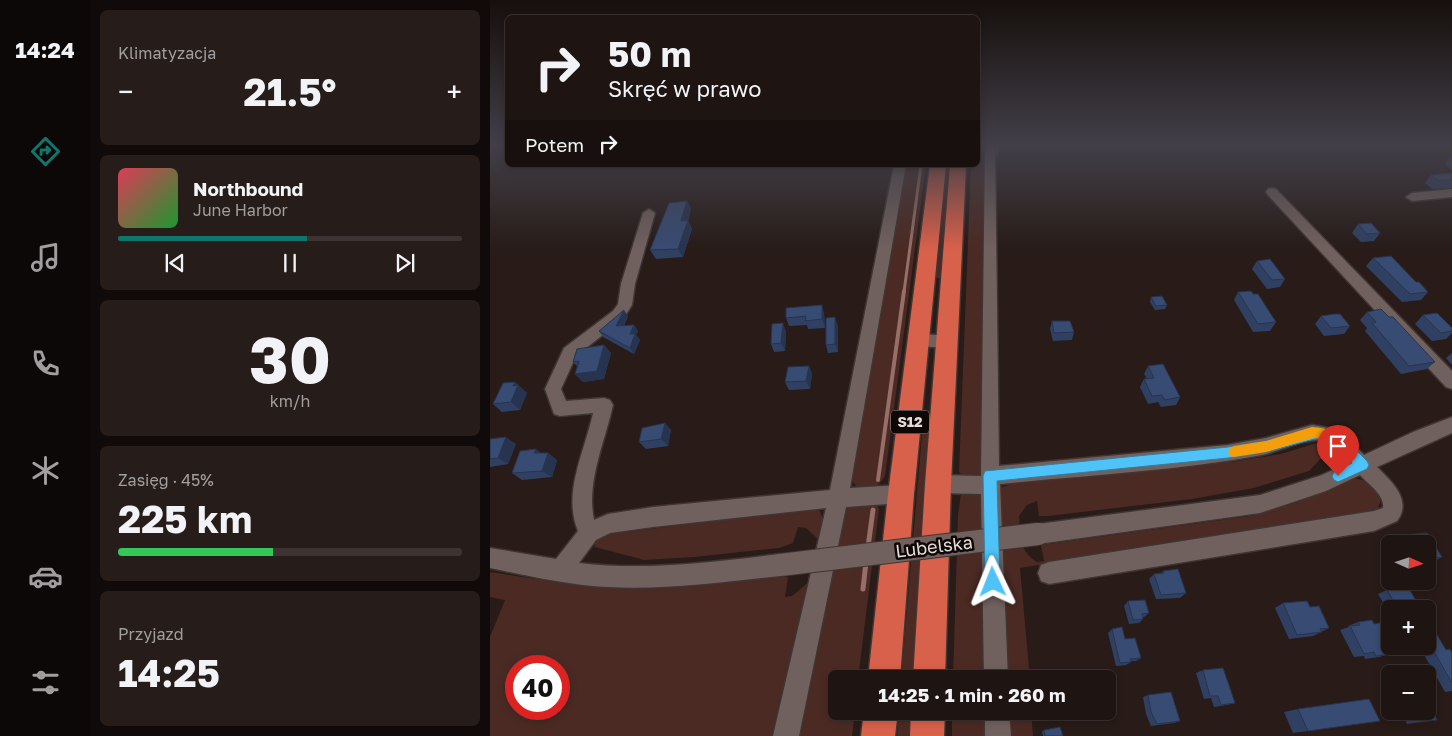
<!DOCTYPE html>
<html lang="pl">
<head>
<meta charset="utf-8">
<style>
	:root { --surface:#1e1412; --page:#261d1b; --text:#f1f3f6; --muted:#a19e9f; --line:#3c3332; --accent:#0f766e }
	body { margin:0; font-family:"Golos Text",sans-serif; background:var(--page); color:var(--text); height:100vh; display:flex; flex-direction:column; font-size:19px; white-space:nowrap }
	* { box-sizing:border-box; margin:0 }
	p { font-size:16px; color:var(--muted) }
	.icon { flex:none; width:28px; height:28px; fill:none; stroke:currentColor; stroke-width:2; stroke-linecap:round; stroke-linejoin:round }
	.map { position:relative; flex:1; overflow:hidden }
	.panel { display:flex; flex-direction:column; gap:10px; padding:10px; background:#100b0a; width:400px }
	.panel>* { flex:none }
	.hud { position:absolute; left:15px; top:15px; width:475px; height:152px; border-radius:8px; box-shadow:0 2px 8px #0003,0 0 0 1px var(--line); background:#1e1412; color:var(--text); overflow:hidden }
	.needle { width:32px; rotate:93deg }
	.controls { position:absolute; left:891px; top:535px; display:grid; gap:10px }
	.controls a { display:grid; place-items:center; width:55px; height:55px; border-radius:8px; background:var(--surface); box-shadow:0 2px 8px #0003,0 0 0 1px var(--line); font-size:25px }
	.speed { position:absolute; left:15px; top:655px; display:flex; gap:10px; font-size:25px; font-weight:700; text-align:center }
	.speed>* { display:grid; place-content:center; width:65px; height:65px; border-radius:50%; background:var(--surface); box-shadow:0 2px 8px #0003,0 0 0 1px var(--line); line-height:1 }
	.speed .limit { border:8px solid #d22; background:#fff; color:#111 }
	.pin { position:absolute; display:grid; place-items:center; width:42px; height:42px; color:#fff; margin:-51px -21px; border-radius:50% 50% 50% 0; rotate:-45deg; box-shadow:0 0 5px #0007 }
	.pin .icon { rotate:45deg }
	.me { position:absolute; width:55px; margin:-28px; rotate:358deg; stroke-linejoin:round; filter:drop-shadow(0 0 4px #0008) }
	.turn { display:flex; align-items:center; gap:18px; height:105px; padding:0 20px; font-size:22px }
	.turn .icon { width:65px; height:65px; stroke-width:2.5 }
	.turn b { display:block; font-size:35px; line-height:42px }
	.then { display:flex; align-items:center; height:48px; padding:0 20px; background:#0003; gap:10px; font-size:19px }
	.big { font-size:38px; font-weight:700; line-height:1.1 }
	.panel .tile { flex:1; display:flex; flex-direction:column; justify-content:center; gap:8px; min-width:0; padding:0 18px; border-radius:8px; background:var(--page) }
	.panel .dial { align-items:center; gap:0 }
	.dial b { font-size:65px; line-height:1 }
	.song { display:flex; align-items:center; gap:15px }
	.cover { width:60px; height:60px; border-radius:8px; background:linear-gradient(135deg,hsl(350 70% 55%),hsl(130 70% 35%)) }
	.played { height:5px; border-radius:2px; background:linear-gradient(90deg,var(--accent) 55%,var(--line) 55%) }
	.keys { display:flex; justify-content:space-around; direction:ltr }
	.heat { display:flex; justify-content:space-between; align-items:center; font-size:28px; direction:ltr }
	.charge { height:8px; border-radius:4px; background:linear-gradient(90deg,#34c759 45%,var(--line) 0) }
	.trip { position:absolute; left:338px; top:670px; width:288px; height:50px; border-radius:8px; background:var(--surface); box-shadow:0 2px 8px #0003,0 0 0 1px var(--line); font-weight:700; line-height:50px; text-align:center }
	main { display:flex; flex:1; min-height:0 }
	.dock { display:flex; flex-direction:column; width:90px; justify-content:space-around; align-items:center; background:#0c0807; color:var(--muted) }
	.dock .icon { width:35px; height:35px }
	.dock .selected { color:var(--accent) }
	.dock b { font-size:22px; color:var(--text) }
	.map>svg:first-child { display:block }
</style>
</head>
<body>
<main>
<nav class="dock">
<b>14:24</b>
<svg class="icon selected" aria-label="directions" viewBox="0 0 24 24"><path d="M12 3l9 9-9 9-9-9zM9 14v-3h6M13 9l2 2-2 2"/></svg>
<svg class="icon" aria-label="music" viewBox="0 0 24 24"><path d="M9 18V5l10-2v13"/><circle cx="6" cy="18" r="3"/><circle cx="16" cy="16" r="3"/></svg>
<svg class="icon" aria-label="phone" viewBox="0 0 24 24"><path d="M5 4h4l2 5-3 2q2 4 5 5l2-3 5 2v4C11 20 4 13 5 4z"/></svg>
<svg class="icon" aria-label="climate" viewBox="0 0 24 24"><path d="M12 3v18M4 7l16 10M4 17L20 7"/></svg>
<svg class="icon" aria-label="car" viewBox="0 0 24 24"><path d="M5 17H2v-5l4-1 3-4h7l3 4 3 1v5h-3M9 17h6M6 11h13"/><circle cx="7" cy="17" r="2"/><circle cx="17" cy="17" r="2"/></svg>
<svg class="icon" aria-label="filters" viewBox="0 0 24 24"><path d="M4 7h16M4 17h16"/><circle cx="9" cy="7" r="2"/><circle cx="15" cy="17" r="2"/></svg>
</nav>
<section class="panel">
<div class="tile"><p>Klimatyzacja</p>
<div class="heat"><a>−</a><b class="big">21.5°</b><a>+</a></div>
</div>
<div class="tile">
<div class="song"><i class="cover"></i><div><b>Northbound</b><p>June Harbor</p></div></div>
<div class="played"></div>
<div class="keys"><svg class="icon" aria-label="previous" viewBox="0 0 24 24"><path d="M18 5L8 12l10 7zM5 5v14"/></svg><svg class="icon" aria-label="pause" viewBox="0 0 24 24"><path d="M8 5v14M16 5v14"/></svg><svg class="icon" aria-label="next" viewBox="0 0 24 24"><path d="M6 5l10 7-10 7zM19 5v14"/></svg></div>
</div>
<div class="tile dial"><b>30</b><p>km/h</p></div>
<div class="tile"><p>Zasięg · 45%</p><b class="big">225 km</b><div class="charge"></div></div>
<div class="tile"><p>Przyjazd</p><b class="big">14:25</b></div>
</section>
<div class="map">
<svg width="962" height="736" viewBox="0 0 962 736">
	<rect width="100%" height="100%" fill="#281b18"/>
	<g fill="#4b2a23" fill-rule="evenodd">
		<polygon points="488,146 496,146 494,212 493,472 488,477 473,476 469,472 481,165 488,165"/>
		<path d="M416 165H436L395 476C385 493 369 496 359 476Z"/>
		<polygon points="456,165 462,165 454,278 445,278"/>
		<polygon points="434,411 444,412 425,679 411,679"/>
		<path d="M830 442 838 445 837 447 839 450 819 471 764 488 702 499 558 516H549L547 501 537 505 529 516C531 536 528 550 547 562L554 561 551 545 761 516 808 502 863 478 877 481 887 488 891 500 887 511 530 568 540 679H515L508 493 512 487 535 480 748 461 791 454Z"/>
		<polygon points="481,490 490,493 494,502 495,679 463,679 468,515 471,494"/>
		<polygon points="386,503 389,509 368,679 346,679 346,711 365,711 362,736 305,736 355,509 361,504"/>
		<polygon points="322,509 330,511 333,520 332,538 328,539 316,528 308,527 303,543 289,548 204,557 154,560 105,547 104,539 120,534"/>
		<path d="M0 572 100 587 206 586 288 576 298 577 295 597 302 596 320 581 285 736H0V637L15 600 0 597ZM26 666H69V709H26Z"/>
		<polygon points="409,711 422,711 421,736 407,736"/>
		<rect x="462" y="711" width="33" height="25"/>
		<polygon points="517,711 541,711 543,736 518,736"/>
	</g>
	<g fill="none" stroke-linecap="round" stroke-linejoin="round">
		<g stroke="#956f68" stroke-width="3">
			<polyline points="506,154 507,146"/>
			<polyline points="414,292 431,165"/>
		</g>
		<polyline stroke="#956f68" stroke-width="4" points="388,480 414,291"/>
		<g stroke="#956f68" stroke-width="5">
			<polyline points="378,547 383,510"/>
			<polyline points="373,589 376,562"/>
		</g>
		<g stroke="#3f3533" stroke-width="3">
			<g id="minor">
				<path d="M495 146H505L509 466 737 445 776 438 822 425 840 428 855 436 874 455 923 432 962 417V433L887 467C901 481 923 500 907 521L884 531 559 584 551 581 548 573 551 565 559 562 884 511 893 508C895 495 878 484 870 475L836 491 770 513 548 544 541 541 538 534 541 527 548 524 770 495 832 475 857 463C850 455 842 444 831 441 818 437 787 452 772 455 686 471 597 475 510 484L518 679H494L491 494 448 493 441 490 438 484 441 478 448 475 491 476Z"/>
				<path d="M404 165H416L360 488 411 485 418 488 421 494 418 500 411 503 356 507 309 736H283L336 508 163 527 120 533 106 540 89 563C156 571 223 562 290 554L297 558 301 565 297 572 290 576C233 582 175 590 118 587 78 585 39 576 0 568V548L66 559 88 531C72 493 95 451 103 413L70 416 64 414 55 389 74 348 123 311 128 304 131 284 153 213 159 209 165 213 145 284 142 305 133 319 86 356 71 389 76 401 114 398 120 400 123 405C115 442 96 482 104 520L118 514 163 507 340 490Z"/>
				<polygon points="782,188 786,189 962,371 962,389 956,387 778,195 776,192 778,189"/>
				<polygon points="962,189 962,197 922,201 916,197 922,193"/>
				<path d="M429 334 464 336 466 340 464 344C452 348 435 348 423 344L421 340 423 336Z"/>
				<polygon points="495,711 519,711 521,736 495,736"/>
			</g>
		</g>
		<g stroke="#3f3533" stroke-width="3">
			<g id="highway">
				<polygon points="440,165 456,165 424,494 410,679 378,679 398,494"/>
				<polygon points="460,165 476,165 461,484 455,679 423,679 435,484"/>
				<polygon points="374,711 408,711 405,736 371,736"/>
				<polygon points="421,711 455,711 454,736 420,736"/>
			</g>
		</g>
		<use href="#minor" fill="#71615e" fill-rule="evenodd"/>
		<use href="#highway" fill="#d8614b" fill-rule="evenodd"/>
		<g stroke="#3f3533" stroke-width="24" stroke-linecap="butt">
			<polyline id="minor-bridge" points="290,565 548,534"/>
		</g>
		<use href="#minor-bridge" stroke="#71615e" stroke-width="22"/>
	</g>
	<g fill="#304063">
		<polygon points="961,156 962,156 962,170 955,164"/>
		<polygon points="962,173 962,188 942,189 935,183 941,175"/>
		<polygon points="197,201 201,209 198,221 202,229 193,257 166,259 160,250"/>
		<polygon points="868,224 890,233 884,241 871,242 862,233"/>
		<polygon points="883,258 926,282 938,292 931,300 912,302 876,266"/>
		<polygon points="767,261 795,279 790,287 777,289 762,269"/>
		<polygon points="748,292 786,322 780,331 763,332 744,300"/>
		<polygon points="661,297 677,305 675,309 665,310 660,302"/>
		<polygon points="877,312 899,317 945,362 937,369 911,374 875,331 877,328 870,320"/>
		<polygon points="334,313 335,328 318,329 317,325 299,326 296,318"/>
		<polygon points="933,315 962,328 962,333 956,339 942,341 925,324"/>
		<polygon points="138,316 134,326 144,325 148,331 146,335 150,340 144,354 113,337 109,331"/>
		<polygon points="831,316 860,326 854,334 834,336 825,324"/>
		<polygon points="562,321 584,332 582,340 563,341 560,329"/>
		<polygon points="348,326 348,352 338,353 336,345"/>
		<polygon points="296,331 295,351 284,352 281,344"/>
		<polygon points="114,345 121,353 114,379 93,382 85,374 87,366 83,362"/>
		<polygon points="962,353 962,365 956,358"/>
		<polygon points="319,366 322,374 320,389 299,390 295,382"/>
		<polygon points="658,366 690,397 686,405 671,407 668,402 658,404 650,387 654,379 657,379 654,374"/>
		<polygon points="25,382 37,393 30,410 12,412 3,404"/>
		<polygon points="175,423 181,430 178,446 156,449 149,442"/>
		<polygon points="0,439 26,444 18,464 0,467"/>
		<polygon points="51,453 58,453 67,460 62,477 32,480 22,473"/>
		<polygon points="937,533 952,557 941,563 938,563 938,544 906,544 905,541 915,535"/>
		<polygon points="673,571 696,593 690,598 666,599 659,579 664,574 670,574"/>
		<polygon points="897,590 931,609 900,609 900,614 888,594"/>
		<polygon points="638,601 659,613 654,617 653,617 653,619 649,623 639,624 634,606"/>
		<polygon points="793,603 820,607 839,628 823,636 799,639 785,608"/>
		<polygon points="938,620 956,650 962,653 962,691 955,692 929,646 938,646"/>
		<polygon points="868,622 884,624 908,649 899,652 900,654 889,657 875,659 874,656 864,657 850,630 859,627 858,626"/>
		<polygon points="622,629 635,639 651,658 646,661 641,661 641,662 636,665 626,666 618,633"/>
		<polygon points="713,670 745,703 737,705 724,707 721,698 714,699 706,673"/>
		<polygon points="658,695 690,721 684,723 661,726 656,714 653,697"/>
		<polygon points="808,709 818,731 803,733 794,712"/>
		<polygon points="587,711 600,711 587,713"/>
		<polygon points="911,711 938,711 947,720 917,724"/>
		<polygon points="554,730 573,736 553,736 552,732"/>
	</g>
	<g fill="#273450">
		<polygon points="197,201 201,209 198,221 202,229 193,257 188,249 191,221"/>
		<polygon points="332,305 334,313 335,328 332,319"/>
		<polygon points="134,310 138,316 131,332 126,326"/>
		<polygon points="345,317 348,326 348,352 345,344"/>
		<polygon points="293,323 296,331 295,351 291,343"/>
		<polygon points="144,325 148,331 146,335 150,340 144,354 140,348 140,334"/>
		<polygon points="114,345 121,353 114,379 93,382 85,374"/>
		<polygon points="319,366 322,374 320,389 316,381"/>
		<polygon points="25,382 37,393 30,410 21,402 23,386"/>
		<polygon points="175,423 181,430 178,446 171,439"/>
		<polygon points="16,437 26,444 18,464 8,458"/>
		<polygon points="46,449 55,456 44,453"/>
		<polygon points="58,453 67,460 62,477 52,471"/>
	</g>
	<g fill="#384b73" stroke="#273450">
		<polygon points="962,173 962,180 949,181 941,175"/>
		<polygon points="197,201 191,221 198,220 188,249 160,250 179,203"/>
		<polygon points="881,223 890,233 877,234 868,224"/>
		<polygon points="901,256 926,282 929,282 938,292 920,294 883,258"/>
		<polygon points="780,259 795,279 782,280 767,261"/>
		<polygon points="761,291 763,294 768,294 786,322 768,324 748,292"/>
		<polygon points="672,296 677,305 666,306 661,297"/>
		<polygon points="332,305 332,319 315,321 316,316 296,318 296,308"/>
		<polygon points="891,309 899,317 903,317 945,362 919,366 882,323 886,322 877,312"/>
		<polygon points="134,310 126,326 144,325 140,334 145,334 140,348 109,331"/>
		<polygon points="947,313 962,328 962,331 951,333 933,315"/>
		<polygon points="844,314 850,314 860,326 841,328 831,316"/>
		<polygon points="345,317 345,344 336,345 336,318"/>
		<polygon points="562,321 580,321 584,332 564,333"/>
		<polygon points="293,323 291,343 281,344 282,324"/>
		<polygon points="114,345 107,371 85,374 89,361 83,362 87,349"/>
		<polygon points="673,364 690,397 675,400 672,395 662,396 654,379 664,378 658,366"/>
		<polygon points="319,366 316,381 295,382 298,367"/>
		<polygon points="25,382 23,386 28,385 21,402 3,404 13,383"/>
		<polygon points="175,423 171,439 149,442 152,428"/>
		<polygon points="16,437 8,458 0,459 0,439"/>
		<polygon points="46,449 44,453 58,453 52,471 22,473 30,451"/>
		<polygon points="937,533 952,557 938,559 938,544 920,544 915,535"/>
		<polygon points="688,569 696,593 671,595 664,574 674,573 673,571"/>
		<polygon points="918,587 931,609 908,609 897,590"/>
		<polygon points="655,600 659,613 652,614 653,619 643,620 638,601"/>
		<polygon points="817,601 820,607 829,606 839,628 830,629 832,632 807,635 793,603"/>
		<polygon points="882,620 884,624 894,622 900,634 900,646 907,646 908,649 898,651 900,654 886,656 884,652 874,654 860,626 870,625 868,622"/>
		<polygon points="938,620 956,650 960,649 962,653 962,683 938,641"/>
		<polygon points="632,627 635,639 645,638 651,658 640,659 641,662 630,663 622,629"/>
		<polygon points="733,668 745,703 731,705 728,696 720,696 713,670"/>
		<polygon points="681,692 690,721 667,724 661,712 658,695"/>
		<polygon points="879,699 890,721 818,731 808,709"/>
		<polygon points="938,703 947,720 930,722 925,711 938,711"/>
		<polygon points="570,727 573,736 555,736 554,730"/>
	</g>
	<linearGradient id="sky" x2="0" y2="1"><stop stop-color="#160f0d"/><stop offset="0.58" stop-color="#423f48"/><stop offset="1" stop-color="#423f48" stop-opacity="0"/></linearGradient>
	<rect width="962" height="250" fill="url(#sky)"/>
	<path fill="#4fc3f7" stroke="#337fa1" d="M828 427C851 434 861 445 877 461L879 465 877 469 848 482 844 480 842 476 844 472 862 463 845 446 828 438 776 452 738 458 507 481 510 582 508 587 503 589 497 587 495 582 493 476 495 471 738 447 776 441Z"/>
	<path fill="#f59e0b" d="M822 427C832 428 845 429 851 439L849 443 844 444 833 439 822 438 776 452 744 457 740 456 738 452 740 448 744 446 776 441Z"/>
	<g text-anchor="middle" stroke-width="5" stroke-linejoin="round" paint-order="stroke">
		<rect fill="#0d0706" stroke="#a49b9a" stroke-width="1" x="401" y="410.5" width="38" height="23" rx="4"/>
		<g font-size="14" font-weight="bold" fill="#e5dbd9">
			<text x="420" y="427">S12</text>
		</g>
		<g font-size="18" fill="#e5dbd9" stroke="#0d0706">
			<text transform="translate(444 547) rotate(-7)" y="6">Lubelska</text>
		</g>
	</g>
</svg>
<div class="controls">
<a><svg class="needle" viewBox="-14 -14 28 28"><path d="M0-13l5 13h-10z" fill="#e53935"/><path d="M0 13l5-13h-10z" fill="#a19e9f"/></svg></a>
<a>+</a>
<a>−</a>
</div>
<div class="speed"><div class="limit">40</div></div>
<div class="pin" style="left:848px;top:476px;background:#d93025"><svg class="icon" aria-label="arrive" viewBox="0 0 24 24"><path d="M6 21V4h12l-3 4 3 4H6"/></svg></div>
<svg class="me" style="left:503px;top:582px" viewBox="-20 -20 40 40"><path d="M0-17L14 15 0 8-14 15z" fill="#4fc3f7" stroke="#fff" stroke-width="4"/></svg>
<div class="trip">14:25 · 1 min · 260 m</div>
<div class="hud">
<div class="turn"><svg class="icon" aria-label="right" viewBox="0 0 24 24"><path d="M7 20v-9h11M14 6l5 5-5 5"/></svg><div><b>50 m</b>Skręć w prawo</div></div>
<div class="then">Potem<svg class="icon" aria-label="right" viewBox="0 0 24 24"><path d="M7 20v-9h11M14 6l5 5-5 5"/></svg></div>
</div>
</div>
</main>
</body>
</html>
